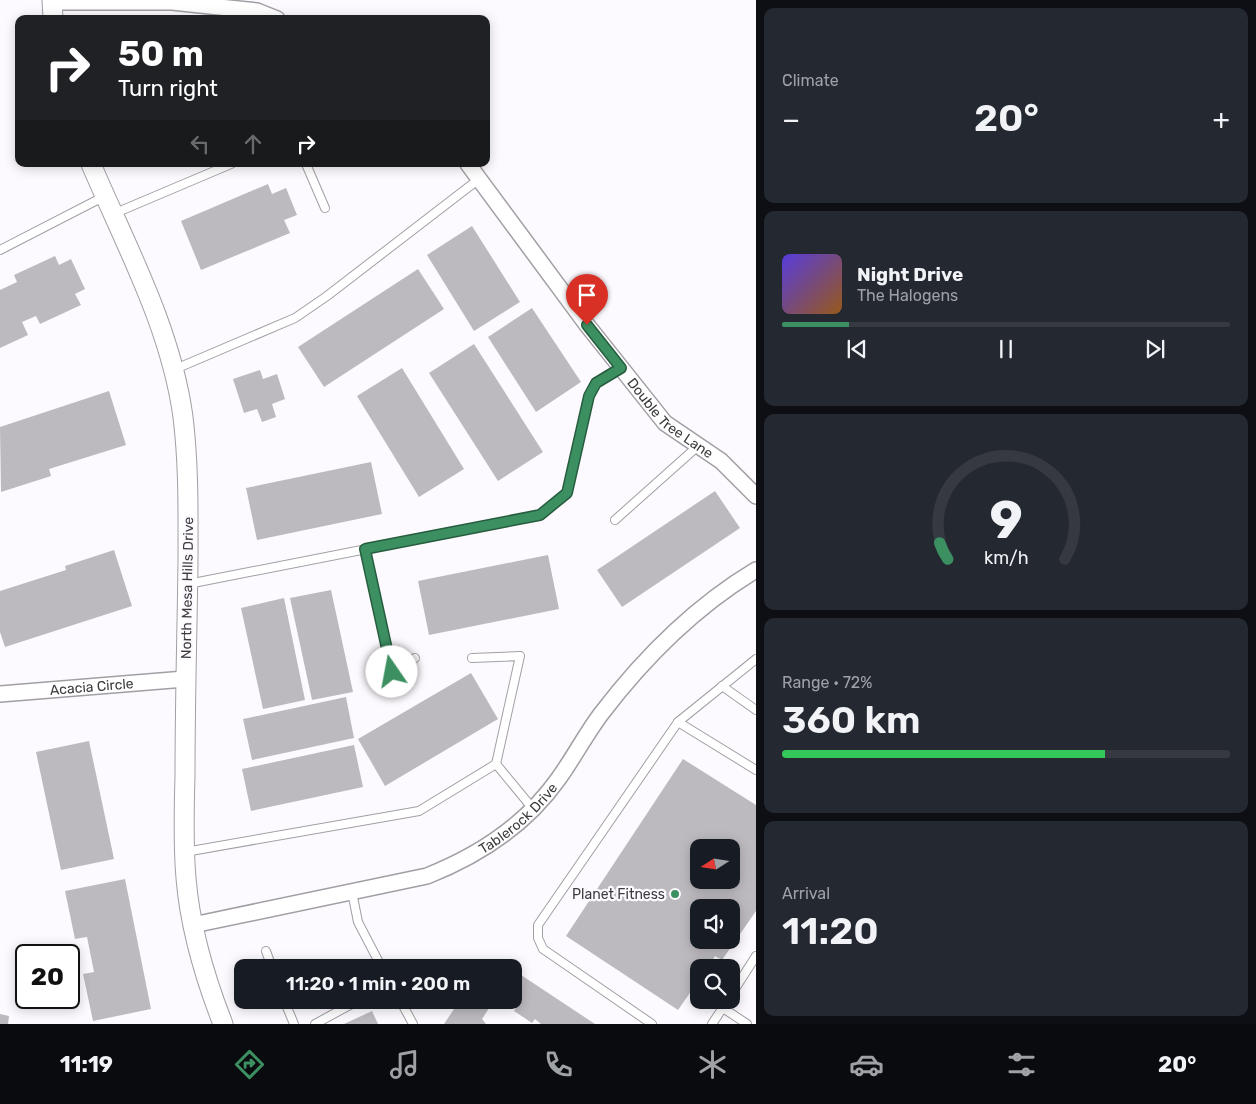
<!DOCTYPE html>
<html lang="en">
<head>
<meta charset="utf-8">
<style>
	:root { --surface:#171b24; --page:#242831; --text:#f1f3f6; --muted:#9ea1a6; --line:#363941; --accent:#3c8f61 }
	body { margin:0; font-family:Rubik,sans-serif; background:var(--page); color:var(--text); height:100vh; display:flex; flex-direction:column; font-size:19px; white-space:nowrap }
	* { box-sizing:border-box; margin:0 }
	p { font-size:16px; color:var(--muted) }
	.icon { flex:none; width:28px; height:28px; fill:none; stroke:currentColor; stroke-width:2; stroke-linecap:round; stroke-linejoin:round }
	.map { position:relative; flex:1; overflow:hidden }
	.panel { display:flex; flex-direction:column; gap:8px; padding:8px; background:#0d0f14; width:500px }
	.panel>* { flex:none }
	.top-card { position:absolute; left:15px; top:15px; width:475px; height:152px; border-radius:10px; box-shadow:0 2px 12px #0003; background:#202124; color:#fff; overflow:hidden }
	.needle { width:32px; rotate:258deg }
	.controls { position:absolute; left:690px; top:839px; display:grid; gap:10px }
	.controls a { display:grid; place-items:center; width:50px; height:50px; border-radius:10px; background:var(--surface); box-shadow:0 2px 12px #0003; font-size:25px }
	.speed { position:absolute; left:15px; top:944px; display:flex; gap:10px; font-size:25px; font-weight:700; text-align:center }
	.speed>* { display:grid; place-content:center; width:65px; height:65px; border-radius:50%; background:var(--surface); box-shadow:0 2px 12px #0003; line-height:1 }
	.speed .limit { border:2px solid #111; border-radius:8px; background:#fff; color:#111 }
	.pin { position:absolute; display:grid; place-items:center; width:42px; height:42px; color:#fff; margin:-51px -21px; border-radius:50% 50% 50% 0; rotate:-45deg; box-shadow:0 0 5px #0007 }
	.pin .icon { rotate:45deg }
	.me { position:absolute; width:55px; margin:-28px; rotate:348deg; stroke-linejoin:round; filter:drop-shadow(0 0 4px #0008) }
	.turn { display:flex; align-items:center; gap:18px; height:105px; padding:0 20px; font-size:22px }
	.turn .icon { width:65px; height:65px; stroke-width:2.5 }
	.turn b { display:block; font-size:35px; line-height:42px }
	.lanes { display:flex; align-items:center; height:48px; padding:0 20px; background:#0003; justify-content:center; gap:25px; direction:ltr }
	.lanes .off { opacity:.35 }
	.big { font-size:38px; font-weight:600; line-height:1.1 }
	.panel .card { flex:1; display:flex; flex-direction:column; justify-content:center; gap:8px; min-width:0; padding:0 18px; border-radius:10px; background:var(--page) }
	.panel .dial { align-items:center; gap:0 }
	.dial svg { height:130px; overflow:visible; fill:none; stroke:var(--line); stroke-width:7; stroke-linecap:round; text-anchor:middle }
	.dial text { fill:var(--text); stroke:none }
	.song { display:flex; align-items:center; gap:15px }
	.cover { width:60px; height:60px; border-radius:8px; background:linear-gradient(135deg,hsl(250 70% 55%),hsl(30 70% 35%)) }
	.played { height:5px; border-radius:2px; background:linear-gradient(90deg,var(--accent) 15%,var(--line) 15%) }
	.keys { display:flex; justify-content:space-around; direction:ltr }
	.heat { display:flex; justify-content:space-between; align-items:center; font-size:28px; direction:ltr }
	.charge { height:8px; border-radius:4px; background:linear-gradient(90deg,#34c759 72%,var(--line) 0) }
	.trip { position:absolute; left:234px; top:959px; width:288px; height:50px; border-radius:10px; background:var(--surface); box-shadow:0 2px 12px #0003; font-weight:600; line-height:50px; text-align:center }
	.tabs { display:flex; height:80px; justify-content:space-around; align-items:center; background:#090b0e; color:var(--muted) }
	.tabs .icon { width:35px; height:35px }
	.tabs .current { color:var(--accent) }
	.tabs b { font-size:22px; color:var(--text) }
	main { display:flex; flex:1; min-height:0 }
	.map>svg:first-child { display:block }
</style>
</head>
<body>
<main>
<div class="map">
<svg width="756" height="1024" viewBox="0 0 756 1024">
	<rect width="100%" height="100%" fill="#fdfaff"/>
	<g fill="#bcb9bf" fill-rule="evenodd">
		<polygon points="268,184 272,194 286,188 297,215 284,220 290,233 201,270 181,221"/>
		<polygon points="472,226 520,302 474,331 427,255"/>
		<polygon points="55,256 59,265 71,259 85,289 75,294 81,305 40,324 36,316 22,322 28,335 0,348 0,290 17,282 14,275"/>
		<polygon points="418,269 444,309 324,387 298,347"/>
		<polygon points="532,308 581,382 536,412 488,337"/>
		<polygon points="474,344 543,452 498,481 429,373"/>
		<polygon points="402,368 464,469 419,497 357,396"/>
		<polygon points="260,370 263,379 277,374 285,399 272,404 276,417 262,422 257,409 244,413 233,379"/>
		<polygon points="109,391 126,445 49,469 51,476 1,492 0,427"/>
		<polygon points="371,462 382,514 257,540 246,488"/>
		<polygon points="715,491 740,528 622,607 597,570"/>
		<polygon points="114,550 132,606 5,647 0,632 0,591 66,570 65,566"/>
		<polygon points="548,555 559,609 429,635 418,581"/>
		<polygon points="331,590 353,692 312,700 290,598"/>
		<polygon points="284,598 305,700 263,709 241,608"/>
		<polygon points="471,673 498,719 385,786 358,739"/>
		<polygon points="346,697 354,738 252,760 243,719"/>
		<polygon points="89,741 114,859 61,870 36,752"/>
		<polygon points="354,745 363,787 251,811 242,769"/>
		<path d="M683 759 756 805V911L722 960 715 956 708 968H699V980L678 1010 566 936ZM699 848H731V880H699ZM699 908H731V940H699Z"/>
		<polygon points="125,879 151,1009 93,1021 83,974 94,972 87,937 75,939 65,891"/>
		<polygon points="515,971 595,1024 541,1024 535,1019 532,1023 514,1011 516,1008 504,1000 512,1000 512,976"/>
		<polygon points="460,1000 489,1000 493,1002 482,1019 486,1024 444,1024"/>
		<polygon points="372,1011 378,1024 344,1024"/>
		<polygon points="0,1014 9,1016 8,1024 0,1024"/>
	</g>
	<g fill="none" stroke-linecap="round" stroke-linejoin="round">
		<g stroke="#a29fa4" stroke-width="10">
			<g id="service">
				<polyline points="306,164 325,208"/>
				<polyline points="113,214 231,164"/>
				<polyline points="0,250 105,196"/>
				<polyline points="173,370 295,318 327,296 479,179"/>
				<polyline points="615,520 698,446"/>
				<polyline points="365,549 392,672 415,658"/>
				<polyline points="188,584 540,515 567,493 589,396 596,383 621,368"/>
				<polyline points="722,686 756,710"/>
				<polyline points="678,722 756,659"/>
				<polyline points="496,764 534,810"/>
				<polyline points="185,852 419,811 496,764 520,656 472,658"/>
				<polyline points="352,892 358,922 382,968"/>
				<polyline points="266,951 272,968"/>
				<polyline points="731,995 756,956"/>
				<polyline points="284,1000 294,1024"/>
				<polyline points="400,1000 413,1024"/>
				<polyline points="723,1008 747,1024"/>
				<polyline points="315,1024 359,1000"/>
				<polyline points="652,1024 543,949 538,938 538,925 678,722 756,770"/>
				<polyline points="712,1024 728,1000"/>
			</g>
		</g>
		<g stroke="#a29fa4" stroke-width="18">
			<g id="minor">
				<polyline points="52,2 172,2 257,11 277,19"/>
				<path id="s1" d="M468 164 587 325 665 423 721 461 756 496"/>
				<path id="s2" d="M0 694 185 679"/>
				<path id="s3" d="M193 925 427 876C480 855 526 825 559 778 574 757 586 734 601 714 643 659 696 606 756 570"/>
			</g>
		</g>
		<g stroke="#a29fa4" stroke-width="21">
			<g id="tertiary">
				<polyline points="52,0 53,19"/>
				<path d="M91 164C126 246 171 328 183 417 189 466 188 515 188 563 187 634 185 705 185 776 184 810 183 845 186 878 190 928 205 978 223 1024"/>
			</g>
		</g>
		<use href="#service" stroke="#fff" stroke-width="8"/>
		<use href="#minor" stroke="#fff" stroke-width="15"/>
		<use href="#tertiary" stroke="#fff" stroke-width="19"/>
	</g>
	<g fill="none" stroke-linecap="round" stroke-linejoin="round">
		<g stroke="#275d3f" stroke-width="12">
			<polyline id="route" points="392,672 365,549 540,515 567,493 589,396 596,383 621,368 587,325"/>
		</g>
		<use href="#route" stroke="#3c8f61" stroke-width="9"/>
	</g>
	<circle fill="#3c8f61" stroke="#fdfaff" stroke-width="2" cx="675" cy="894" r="5"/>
	<g text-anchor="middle" stroke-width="4.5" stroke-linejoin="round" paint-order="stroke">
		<g font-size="14" fill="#3d3b3e" stroke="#fdfaff">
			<text dy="5" stroke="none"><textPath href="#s1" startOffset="326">Double Tree Lane</textPath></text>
			<text transform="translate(187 588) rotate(-89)" y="5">North Mesa Hills Drive</text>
			<text dy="5" stroke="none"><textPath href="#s2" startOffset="92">Acacia Circle</textPath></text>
			<text dy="5" stroke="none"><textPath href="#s3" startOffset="348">Tablerock Drive</textPath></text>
		</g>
		<g font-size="14" fill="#3d3b3e" stroke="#fdfaff" text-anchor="end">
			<text x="665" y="899">Planet Fitness</text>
		</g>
	</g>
</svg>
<div class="controls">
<a><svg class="needle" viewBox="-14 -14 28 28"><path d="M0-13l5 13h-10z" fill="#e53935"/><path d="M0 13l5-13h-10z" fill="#9ea1a6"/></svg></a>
<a><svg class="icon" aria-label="sound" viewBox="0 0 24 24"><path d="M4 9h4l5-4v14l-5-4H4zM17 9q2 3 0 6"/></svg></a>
<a><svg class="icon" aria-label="search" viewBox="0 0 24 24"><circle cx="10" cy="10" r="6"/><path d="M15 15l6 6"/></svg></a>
</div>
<div class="speed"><div class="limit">20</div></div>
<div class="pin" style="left:587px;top:325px;background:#d93025"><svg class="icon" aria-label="arrive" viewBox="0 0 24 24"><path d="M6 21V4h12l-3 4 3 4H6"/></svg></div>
<svg class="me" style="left:392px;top:672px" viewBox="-20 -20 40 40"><circle r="19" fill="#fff"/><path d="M0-13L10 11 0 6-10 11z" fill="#3c8f61"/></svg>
<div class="trip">11:20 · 1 min · 200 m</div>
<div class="top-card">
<div class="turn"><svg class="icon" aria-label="right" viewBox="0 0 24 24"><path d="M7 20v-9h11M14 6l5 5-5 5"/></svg><div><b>50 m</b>Turn right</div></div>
<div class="lanes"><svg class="icon off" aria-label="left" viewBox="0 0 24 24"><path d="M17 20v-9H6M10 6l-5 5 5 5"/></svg><svg class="icon off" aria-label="ahead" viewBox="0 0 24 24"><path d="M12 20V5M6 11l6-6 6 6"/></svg><svg class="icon" aria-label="right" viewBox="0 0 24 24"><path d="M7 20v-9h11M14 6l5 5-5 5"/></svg></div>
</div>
</div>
<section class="panel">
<div class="card"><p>Climate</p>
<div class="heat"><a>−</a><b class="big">20°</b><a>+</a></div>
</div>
<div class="card">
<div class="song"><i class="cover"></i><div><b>Night Drive</b><p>The Halogens</p></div></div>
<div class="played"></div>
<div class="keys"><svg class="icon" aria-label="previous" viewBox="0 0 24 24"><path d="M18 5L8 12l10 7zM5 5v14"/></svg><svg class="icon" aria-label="pause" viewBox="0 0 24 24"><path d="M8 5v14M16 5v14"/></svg><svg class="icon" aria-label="next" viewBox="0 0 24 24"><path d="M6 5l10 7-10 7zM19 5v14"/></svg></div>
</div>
<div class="card dial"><svg viewBox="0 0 100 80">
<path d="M14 69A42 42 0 1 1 86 69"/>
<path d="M14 69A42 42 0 0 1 9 59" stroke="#3c8f61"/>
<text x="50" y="56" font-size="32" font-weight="700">9</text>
<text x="50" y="72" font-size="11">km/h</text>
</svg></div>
<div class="card"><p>Range · 72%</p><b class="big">360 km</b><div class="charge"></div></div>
<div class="card"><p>Arrival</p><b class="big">11:20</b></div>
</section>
</main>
<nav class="tabs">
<b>11:19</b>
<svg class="icon current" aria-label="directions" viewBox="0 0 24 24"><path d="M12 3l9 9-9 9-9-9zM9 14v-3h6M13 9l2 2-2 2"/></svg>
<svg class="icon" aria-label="music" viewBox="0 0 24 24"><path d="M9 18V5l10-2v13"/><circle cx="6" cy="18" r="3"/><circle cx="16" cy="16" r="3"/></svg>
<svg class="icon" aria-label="phone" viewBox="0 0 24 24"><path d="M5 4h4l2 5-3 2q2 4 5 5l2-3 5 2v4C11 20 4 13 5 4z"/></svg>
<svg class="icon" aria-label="climate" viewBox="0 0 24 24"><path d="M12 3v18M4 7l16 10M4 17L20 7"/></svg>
<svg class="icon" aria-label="car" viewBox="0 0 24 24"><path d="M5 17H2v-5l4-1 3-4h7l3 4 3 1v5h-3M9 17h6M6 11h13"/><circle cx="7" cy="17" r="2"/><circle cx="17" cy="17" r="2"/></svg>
<svg class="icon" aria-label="filters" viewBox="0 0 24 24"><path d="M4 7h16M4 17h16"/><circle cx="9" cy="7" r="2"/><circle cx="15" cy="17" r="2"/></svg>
<b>20°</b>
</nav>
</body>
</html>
